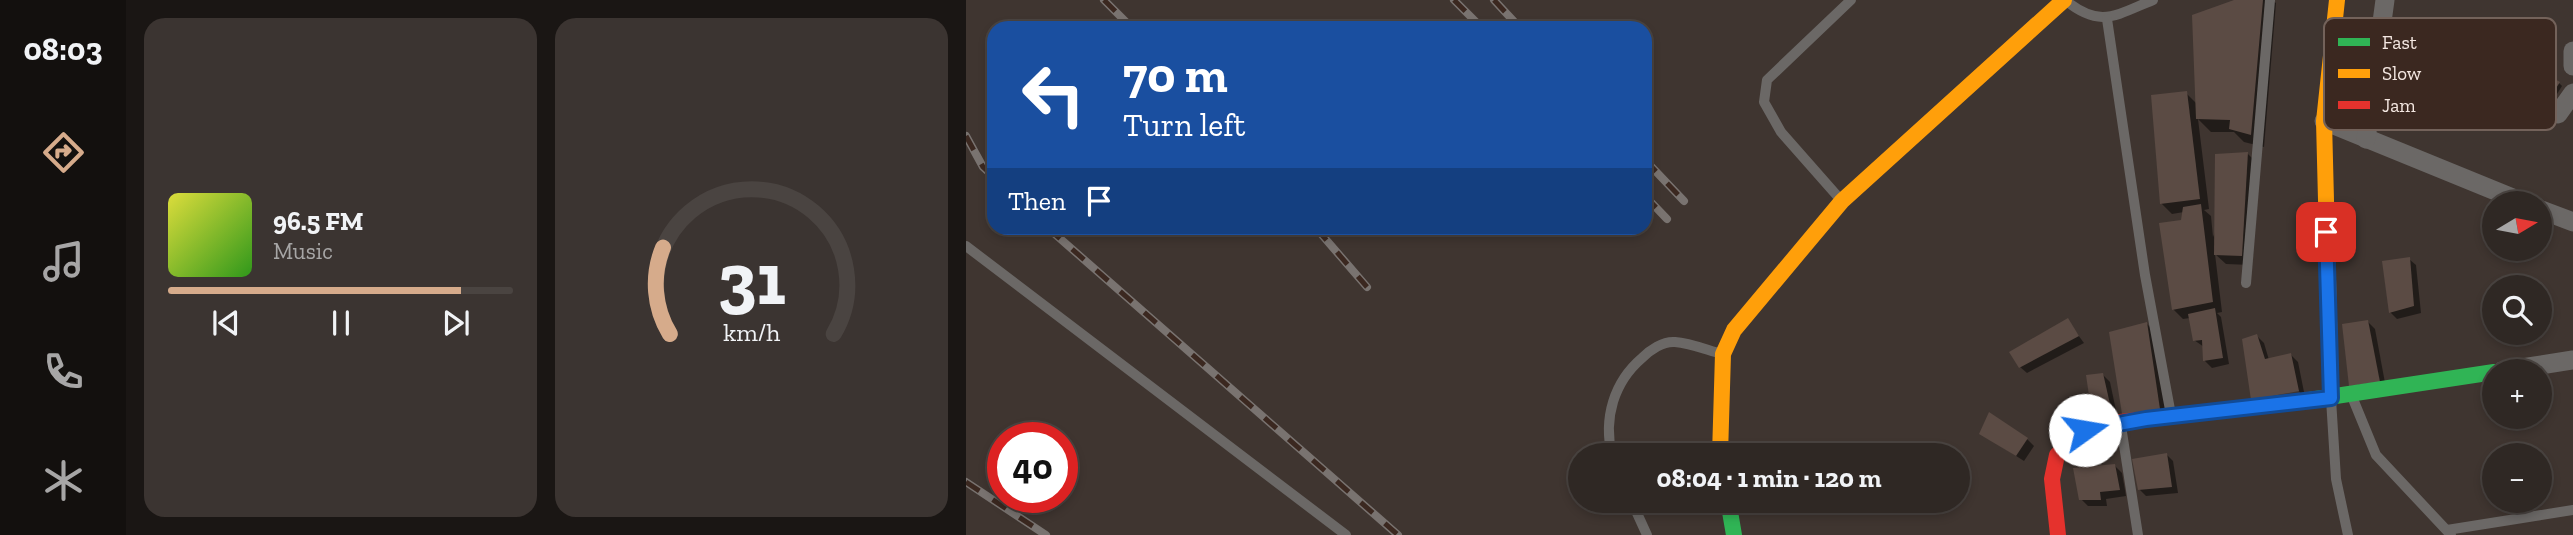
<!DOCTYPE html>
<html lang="en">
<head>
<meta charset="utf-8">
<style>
	:root { --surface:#2f2824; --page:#3b3431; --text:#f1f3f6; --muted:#a7a6a6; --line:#4a4441; --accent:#d6ab8b }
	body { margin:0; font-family:"Zilla Slab",serif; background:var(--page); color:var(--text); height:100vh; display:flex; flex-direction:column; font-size:26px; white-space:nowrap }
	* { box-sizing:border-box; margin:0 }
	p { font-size:23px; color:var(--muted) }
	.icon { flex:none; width:38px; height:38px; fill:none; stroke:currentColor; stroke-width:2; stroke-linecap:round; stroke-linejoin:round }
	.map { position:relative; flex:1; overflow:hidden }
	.panel { display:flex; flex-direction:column; gap:18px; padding:18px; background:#1a1614; width:840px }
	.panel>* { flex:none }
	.banner { position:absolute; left:21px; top:21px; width:665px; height:214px; border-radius:21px; box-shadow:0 4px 10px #0003,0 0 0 2px var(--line); background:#1a4fa0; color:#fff; overflow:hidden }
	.needle { width:46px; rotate:80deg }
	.tools { position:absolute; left:1516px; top:191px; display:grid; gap:14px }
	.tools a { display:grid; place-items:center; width:70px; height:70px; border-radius:50%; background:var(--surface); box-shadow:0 4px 10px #0003,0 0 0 2px var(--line); font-size:35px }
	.speed { position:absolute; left:21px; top:422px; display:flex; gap:14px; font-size:35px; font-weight:700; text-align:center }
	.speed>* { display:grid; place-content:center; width:91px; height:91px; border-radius:50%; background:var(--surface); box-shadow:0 4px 10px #0003,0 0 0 2px var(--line); line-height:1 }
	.speed .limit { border:10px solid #d22; background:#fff; color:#111 }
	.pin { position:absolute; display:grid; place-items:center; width:60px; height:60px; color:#fff; margin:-30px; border-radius:14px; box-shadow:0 4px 10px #0006 }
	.me { position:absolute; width:77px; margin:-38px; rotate:77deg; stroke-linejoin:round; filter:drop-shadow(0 0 5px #0008) }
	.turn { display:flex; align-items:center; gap:24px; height:147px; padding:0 21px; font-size:32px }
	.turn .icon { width:91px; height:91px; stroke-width:2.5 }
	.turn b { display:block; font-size:49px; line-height:60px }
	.then { display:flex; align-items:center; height:66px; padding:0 21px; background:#0003; gap:14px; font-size:26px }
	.panel .card { flex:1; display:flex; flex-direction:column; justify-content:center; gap:10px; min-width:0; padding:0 24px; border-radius:21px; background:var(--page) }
	.panel .dial { align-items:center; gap:0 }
	.dial svg { height:182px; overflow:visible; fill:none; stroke:var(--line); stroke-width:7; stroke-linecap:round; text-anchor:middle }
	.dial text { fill:var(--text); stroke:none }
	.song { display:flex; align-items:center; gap:21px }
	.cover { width:84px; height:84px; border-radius:10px; background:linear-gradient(135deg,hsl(60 70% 55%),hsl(110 70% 35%)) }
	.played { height:7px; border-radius:4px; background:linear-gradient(90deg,var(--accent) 85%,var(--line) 85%) }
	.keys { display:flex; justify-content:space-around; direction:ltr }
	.panel .tiles { flex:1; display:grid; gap:18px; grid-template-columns:repeat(2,1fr) }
	.trip { position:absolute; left:602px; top:443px; width:402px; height:70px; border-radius:35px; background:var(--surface); box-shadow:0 4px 10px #0003,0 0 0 2px var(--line); font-weight:800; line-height:70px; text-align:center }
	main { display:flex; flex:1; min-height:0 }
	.tab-bar { display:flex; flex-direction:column; width:126px; justify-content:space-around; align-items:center; background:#13100e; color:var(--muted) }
	.tab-bar .icon { width:49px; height:49px }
	.tab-bar .active { color:var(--accent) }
	.tab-bar b { font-size:32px; color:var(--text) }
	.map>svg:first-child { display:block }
</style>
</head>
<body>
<main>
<nav class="tab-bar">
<b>08:03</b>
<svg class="icon active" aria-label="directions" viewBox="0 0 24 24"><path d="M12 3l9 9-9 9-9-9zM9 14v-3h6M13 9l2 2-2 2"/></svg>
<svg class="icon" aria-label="music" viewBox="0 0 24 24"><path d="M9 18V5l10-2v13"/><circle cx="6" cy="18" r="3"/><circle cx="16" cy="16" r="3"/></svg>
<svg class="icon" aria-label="phone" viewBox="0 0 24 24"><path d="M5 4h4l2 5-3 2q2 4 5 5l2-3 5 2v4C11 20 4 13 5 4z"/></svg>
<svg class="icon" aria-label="climate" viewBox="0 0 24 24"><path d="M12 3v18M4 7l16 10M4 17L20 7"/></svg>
</nav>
<section class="panel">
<div class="tiles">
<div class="card">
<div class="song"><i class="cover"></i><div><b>96.5 FM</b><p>Music</p></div></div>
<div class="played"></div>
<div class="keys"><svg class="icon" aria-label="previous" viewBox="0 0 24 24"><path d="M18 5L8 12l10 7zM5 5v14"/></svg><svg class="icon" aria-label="pause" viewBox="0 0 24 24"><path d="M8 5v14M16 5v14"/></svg><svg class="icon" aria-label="next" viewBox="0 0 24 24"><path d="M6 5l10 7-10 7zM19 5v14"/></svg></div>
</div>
<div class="card dial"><svg viewBox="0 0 100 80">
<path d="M14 69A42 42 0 1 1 86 69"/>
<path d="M14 69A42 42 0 0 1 11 31" stroke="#d6ab8b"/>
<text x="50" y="56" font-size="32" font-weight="700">31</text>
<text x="50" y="72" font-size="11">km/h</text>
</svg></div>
</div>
</section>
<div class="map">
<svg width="1607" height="535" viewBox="0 0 1607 535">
	<rect width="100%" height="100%" fill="#3f3530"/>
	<g fill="#0007">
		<polygon points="1273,0 1306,0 1310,3 1298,147 1278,142 1268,132 1245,132 1232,119 1243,209 1238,210 1245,216 1247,237 1281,153 1291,163 1285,265 1260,264 1249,254 1256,312 1251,313 1255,317 1263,364 1246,368 1239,361 1238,347 1228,340 1224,318 1217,319 1207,309 1218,212 1206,214 1195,203 1220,93 1231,104"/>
		<polygon points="1552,74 1593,83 1596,86 1591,94"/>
		<polygon points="1443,259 1450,265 1455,313 1431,319 1424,312"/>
		<polygon points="1101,320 1118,343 1061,373 1054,367"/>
		<polygon points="1402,322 1409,329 1420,388 1391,392"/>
		<polygon points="1181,324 1191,334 1203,419 1167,423"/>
		<polygon points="1291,336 1298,343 1303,360 1325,355 1332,362 1339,397 1278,340"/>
		<polygon points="1137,375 1144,382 1152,420 1135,422"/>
		<polygon points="1016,434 1061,439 1068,446 1058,461"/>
		<polygon points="1200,454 1207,461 1212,493 1180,496 1173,489"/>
		<polygon points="1149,466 1156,473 1160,496 1140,499 1141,506 1122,506 1115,499"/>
	</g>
	<g fill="#5b4b44">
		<polygon points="1268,0 1297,0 1285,135 1263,129 1264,120 1230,119 1226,15"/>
		<polygon points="1556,60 1594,82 1587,93 1550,75"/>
		<polygon points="1221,91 1234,199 1194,204 1185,95"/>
		<polygon points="1282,152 1276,256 1248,255 1249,154"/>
		<polygon points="1235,204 1247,302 1206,310 1193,223 1215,220 1217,207"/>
		<polygon points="1444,257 1448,306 1423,313 1416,261"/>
		<polygon points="1249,308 1257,358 1237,361 1236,340 1227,341 1222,314"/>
		<polygon points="1102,318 1113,336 1053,368 1043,352"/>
		<polygon points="1402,320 1414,382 1383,386 1376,324"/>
		<polygon points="1181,322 1194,409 1156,414 1143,332"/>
		<polygon points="1291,334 1299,359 1325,353 1333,391 1285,400 1276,339"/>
		<polygon points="1137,373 1146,413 1126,416 1120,375"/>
		<polygon points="1023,412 1062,438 1050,456 1013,434"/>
		<polygon points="1201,453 1206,487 1172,490 1166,459"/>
		<polygon points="1149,464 1154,490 1134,492 1135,500 1113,500 1107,468"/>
	</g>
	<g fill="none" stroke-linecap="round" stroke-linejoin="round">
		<g stroke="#6b6866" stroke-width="10">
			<path d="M1099 0C1134 29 1150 15 1187 0"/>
			<polyline points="1141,19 1179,275 1205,415"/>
			<polyline points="874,199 815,132 798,102 801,80 885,0"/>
			<polyline points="0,246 380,535"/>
			<polyline points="1280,283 1304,0"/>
			<polyline points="1365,399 1370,479 1382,535"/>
			<polyline points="1387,399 1410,455 1485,535"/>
			<polyline points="1155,426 1172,535"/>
			<path d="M646 455C637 418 648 382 676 358 684 350 697 341 709 342 724 343 741 350 756 354"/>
			<polyline points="665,500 681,535"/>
			<polyline points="1481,530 1607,510"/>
		</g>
		<g stroke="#6b6866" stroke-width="19">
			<polyline points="1607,51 1607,66"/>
			<polyline points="1592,114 1607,93"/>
			<polyline points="1358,121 1559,203"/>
			<polyline points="1400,139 1419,0"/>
			<polyline points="1573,209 1607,222"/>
			<polyline points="1536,371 1607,360"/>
		</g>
		<g stroke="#30b455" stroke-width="16">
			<polyline points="1330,402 1528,372"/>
			<polyline points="762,500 768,535"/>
		</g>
		<g stroke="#ff9f0a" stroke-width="16">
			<polyline points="1365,398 1358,121 1371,0"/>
			<polyline points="754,455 757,354 768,330 876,201 1098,0"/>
		</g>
		<polyline stroke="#e5322d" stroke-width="16" points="1092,535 1086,479 1091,455 1119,430 1154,422 1330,402"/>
		<g stroke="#797370" stroke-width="8">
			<g id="rail">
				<polyline points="138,0 166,28"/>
				<polyline points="488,0 516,28"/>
				<polyline points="528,0 554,28"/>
				<polyline points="0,136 17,167 28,177"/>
				<polyline points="679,160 718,201"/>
				<polyline points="679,196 701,219"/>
				<polyline points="82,228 432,535"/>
				<polyline points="350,228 401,287"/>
				<polyline points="0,482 80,535"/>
			</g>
		</g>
		<use href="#rail" stroke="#3b2820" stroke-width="5" stroke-dasharray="16" stroke-linecap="butt"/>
	</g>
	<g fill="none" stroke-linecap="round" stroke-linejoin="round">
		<g stroke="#114b97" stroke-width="18">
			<polyline id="route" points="1119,430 1180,419 1365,398 1360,232"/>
		</g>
		<use href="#route" stroke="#1a73e8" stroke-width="12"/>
	</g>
	<rect x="1358" y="18" width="232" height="112" rx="10" fill="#3b2820" stroke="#73625a" stroke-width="2"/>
	<rect x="1372" y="38" width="32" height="8" fill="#30b455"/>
	<rect x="1372" y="69" width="32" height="9" fill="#ff9f0a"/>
	<rect x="1372" y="101" width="32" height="8" fill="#e5322d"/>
	<g font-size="19" fill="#f5e8e2">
		<text x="1416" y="49">Fast</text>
		<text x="1416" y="80">Slow</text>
		<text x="1416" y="112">Jam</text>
	</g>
</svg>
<div class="tools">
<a><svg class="needle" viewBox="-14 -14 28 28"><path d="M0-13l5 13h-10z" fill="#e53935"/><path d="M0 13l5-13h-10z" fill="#a7a6a6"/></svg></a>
<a><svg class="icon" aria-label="search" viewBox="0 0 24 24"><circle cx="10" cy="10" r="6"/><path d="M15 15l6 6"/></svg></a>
<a>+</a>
<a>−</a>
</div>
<div class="speed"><div class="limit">40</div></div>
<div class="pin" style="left:1360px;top:232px;background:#d93025"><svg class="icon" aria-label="arrive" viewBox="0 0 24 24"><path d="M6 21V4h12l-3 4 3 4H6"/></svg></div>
<svg class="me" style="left:1119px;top:430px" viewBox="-20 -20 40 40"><circle r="19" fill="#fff"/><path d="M0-13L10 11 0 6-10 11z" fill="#1a73e8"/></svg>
<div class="trip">08:04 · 1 min · 120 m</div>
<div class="banner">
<div class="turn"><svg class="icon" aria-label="left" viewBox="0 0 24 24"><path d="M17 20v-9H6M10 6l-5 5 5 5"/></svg><div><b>70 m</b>Turn left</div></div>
<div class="then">Then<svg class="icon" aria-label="arrive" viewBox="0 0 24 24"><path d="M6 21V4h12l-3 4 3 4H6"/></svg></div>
</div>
</div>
</main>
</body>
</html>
